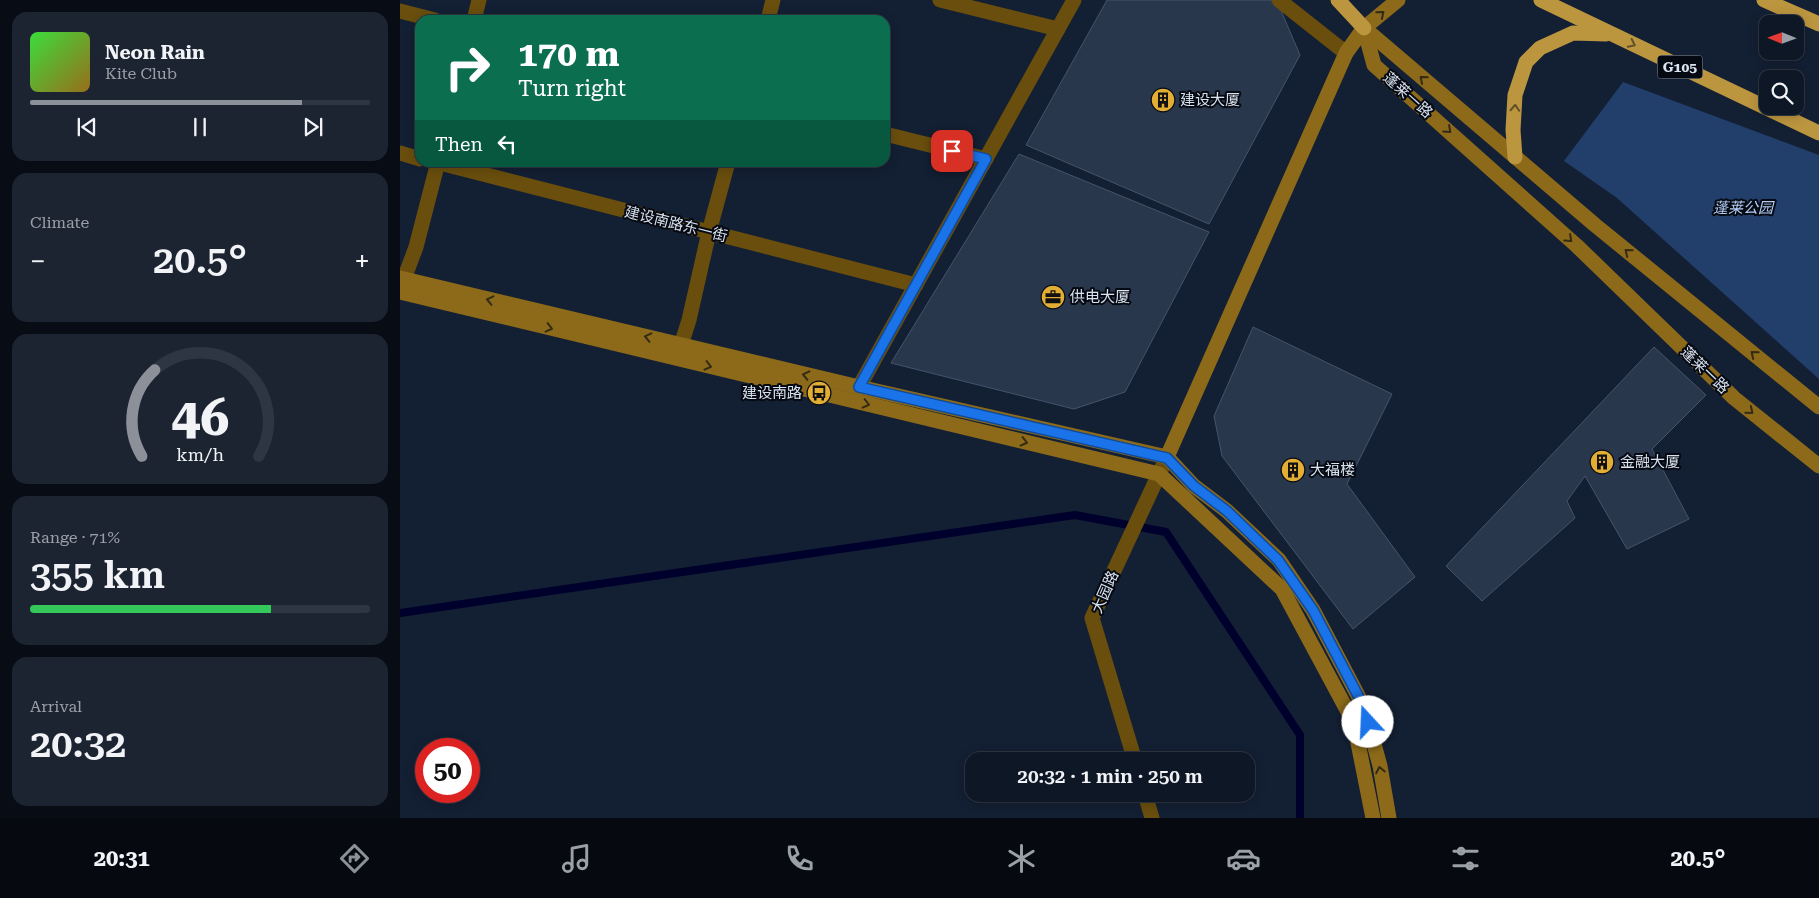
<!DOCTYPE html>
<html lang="en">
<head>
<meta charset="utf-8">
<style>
	:root { --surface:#0e1726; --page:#1c2432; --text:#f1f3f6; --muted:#9b9fa7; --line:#2e3643; --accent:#8c9099 }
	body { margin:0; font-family:"Roboto Serif","Noto Sans SC",serif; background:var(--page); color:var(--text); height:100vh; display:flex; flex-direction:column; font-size:19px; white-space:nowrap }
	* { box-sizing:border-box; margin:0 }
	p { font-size:16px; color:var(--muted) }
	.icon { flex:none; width:28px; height:28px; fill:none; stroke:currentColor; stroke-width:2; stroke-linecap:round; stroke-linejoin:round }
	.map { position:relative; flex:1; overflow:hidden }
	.details { display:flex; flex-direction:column; gap:12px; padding:12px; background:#080d15; width:400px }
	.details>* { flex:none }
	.banner { position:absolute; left:15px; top:15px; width:475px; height:152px; border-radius:15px; box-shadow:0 2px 12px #0003,0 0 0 1px var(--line); background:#0b6e4f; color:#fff; overflow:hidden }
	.needle { width:32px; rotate:271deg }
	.controls { position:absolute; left:1359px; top:15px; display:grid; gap:10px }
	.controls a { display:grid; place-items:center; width:45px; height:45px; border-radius:10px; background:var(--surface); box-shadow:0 2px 12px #0003,0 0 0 1px var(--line); font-size:25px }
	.speed { position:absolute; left:15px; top:738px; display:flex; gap:10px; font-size:25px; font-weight:700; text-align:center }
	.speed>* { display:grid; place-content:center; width:65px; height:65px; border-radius:50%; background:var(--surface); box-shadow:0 2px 12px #0003,0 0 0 1px var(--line); line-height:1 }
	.speed .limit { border:8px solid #d22; background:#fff; color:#111 }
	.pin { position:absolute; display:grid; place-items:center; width:42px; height:42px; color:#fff; margin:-21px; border-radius:10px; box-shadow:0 2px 8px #0006 }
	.me { position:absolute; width:55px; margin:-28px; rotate:340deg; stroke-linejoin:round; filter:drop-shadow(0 0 4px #0008) }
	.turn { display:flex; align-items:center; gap:18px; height:105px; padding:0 20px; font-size:22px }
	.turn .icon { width:65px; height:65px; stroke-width:2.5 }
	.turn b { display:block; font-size:35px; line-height:42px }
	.then { display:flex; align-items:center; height:48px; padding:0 20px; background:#0003; gap:10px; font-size:19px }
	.big { font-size:38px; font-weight:600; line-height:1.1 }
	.details .tile { flex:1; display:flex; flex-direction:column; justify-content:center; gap:8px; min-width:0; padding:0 18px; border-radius:15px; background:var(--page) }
	.details .dial { align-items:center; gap:0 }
	.dial svg { height:130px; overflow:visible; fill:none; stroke:var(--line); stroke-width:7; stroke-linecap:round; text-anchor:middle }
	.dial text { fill:var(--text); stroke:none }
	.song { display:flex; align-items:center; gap:15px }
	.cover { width:60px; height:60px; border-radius:8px; background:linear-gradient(135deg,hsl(120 70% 55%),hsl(40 70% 35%)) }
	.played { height:5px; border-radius:2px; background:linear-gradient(90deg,var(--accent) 80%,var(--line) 80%) }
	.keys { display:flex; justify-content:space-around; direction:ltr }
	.heat { display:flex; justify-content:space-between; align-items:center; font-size:28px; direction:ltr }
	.charge { height:8px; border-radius:4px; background:linear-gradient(90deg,#34c759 71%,var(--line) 0) }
	.trip { position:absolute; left:565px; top:752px; width:290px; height:50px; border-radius:15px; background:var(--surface); box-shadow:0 2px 12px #0003,0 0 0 1px var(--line); font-weight:600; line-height:50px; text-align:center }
	.tab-bar { display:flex; height:80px; justify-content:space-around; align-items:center; background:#06090f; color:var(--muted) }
	.tab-bar .icon { width:35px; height:35px }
	.tab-bar .on { color:var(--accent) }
	.tab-bar b { font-size:22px; color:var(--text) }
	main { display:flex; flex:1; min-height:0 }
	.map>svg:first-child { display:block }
</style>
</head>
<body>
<main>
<section class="details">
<div class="tile">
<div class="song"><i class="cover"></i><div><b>Neon Rain</b><p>Kite Club</p></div></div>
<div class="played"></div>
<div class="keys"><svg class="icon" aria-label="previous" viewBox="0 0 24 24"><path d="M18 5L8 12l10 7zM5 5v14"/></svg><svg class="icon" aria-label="pause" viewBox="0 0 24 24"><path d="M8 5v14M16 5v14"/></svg><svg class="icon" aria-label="next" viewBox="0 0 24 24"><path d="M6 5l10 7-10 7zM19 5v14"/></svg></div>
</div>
<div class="tile"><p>Climate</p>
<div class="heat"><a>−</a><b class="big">20.5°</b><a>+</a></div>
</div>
<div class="tile dial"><svg viewBox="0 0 100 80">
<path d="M14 69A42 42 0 1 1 86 69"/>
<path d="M14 69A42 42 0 0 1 22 16" stroke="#8c9099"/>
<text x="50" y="56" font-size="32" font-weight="700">46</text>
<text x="50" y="72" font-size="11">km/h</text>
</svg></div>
<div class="tile"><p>Range · 71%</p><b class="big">355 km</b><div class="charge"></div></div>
<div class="tile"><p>Arrival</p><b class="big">20:32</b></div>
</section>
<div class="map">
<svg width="1419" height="818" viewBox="0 0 1419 818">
	<rect width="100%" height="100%" fill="#131f33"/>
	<polygon fill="#223f6c" points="1223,82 1419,155 1419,379 1217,198 1164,161"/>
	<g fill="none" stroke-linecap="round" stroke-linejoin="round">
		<polyline stroke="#00002d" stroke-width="8" points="0,613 675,515 766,532 900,735 900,818"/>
	</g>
	<g fill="#29374d" stroke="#45546b">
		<polygon points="707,0 870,0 879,6 900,55 809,224 626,145"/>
		<polygon points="619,154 809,232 725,392 674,409 491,363"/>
		<polygon points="853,327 992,394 947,484 1015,577 953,629 822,456 814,416"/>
		<polygon points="1254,347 1306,395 1252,449 1289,519 1227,549 1185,476 1167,501 1175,518 1082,601 1046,566"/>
	</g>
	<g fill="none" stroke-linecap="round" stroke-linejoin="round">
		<g stroke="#694e0d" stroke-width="15">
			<polyline points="540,0 658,29"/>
			<polyline points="879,0 946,53"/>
			<polyline points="0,11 35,20"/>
			<polyline points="74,20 79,0"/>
			<polyline points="368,20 373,0"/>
			<polyline points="485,134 586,159"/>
			<polyline points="0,153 20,159"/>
			<polyline points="36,162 516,285"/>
			<polyline points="4,279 16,247 38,162"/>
			<polyline points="281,345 289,320 309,232 328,162"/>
			<polyline points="459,387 674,0"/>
			<polyline points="735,761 692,618 767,457"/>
			<polyline points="745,794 752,818"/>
		</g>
		<g stroke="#8c6a19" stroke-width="15">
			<polyline points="964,28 974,65 1177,246 1334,398 1419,466"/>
			<polyline points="964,28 1195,225 1419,407"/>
			<polyline points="0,278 459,387 767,457 794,486 827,511 879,560 913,610 964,707 980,766 989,818"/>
			<polyline points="0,292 759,474 882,589 954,723 973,818"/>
			<polyline points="767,457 946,53 964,28 998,0"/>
		</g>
		<g stroke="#bc953f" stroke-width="15">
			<polyline points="938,0 964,28"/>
			<polyline points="1141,0 1419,133"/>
			<polyline points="1364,0 1419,24"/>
			<polyline points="1115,157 1113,130 1115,95 1126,62 1140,48 1173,33 1206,34"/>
		</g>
	</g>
	<defs><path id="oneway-chevron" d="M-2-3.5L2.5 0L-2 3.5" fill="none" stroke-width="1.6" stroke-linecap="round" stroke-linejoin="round" transform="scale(1.25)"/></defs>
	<g stroke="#342b14">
		<use href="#oneway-chevron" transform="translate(981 14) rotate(-40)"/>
		<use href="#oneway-chevron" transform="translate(1023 79) rotate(-140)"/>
		<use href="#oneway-chevron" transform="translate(1048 130) rotate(42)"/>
		<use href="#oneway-chevron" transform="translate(1169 239) rotate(42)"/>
		<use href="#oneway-chevron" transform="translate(1228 252) rotate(-141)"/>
		<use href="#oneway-chevron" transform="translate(90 300) rotate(-167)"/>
		<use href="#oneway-chevron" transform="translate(149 328) rotate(14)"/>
		<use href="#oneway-chevron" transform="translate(248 337) rotate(-167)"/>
		<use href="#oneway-chevron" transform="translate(1354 354) rotate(-141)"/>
		<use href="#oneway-chevron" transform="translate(308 366) rotate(14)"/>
		<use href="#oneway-chevron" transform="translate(406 375) rotate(-167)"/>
		<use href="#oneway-chevron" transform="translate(466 404) rotate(14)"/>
		<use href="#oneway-chevron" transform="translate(1350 411) rotate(39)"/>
		<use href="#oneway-chevron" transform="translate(624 442) rotate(14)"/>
		<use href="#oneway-chevron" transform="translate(980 770) rotate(-101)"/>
	</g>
	<g stroke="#604f28">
		<use href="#oneway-chevron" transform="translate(1232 44) rotate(26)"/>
		<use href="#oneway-chevron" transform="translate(1115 108) rotate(-87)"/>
	</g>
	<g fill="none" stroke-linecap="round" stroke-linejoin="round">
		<g stroke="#114b97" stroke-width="12">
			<polyline id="route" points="552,151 586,159 459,387 767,458 794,486 827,511 878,560 913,610 964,707 968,722"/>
		</g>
		<use href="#route" stroke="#1a73e8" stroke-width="9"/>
	</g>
	<defs>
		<g id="building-disc" transform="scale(1.25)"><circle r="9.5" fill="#e3ae34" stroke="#050912"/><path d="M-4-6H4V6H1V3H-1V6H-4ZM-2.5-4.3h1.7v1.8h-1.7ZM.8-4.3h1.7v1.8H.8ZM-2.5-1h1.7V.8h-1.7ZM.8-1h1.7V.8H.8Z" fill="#111"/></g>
		<g id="office-disc" transform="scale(1.25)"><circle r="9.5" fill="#e3ae34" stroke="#050912"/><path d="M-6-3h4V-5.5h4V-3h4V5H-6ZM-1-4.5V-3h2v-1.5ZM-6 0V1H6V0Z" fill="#111"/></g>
		<g id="bus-disc" transform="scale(1.25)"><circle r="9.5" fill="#e3ae34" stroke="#050912"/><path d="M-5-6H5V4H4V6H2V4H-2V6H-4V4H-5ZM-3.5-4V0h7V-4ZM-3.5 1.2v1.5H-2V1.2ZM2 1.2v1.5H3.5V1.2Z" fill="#111"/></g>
	</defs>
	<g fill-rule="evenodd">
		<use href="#building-disc" x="763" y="100"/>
		<use href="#office-disc" x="653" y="297"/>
		<use href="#bus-disc" x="419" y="393"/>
		<use href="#building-disc" x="1202" y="462"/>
		<use href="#building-disc" x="893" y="470"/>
	</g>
	<g text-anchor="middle" stroke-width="4" stroke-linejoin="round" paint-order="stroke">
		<rect fill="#050912" stroke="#99a0ac" stroke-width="1" x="1257.5" y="55.5" width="45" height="23" rx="4"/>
		<g font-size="14" font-weight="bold" fill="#d8e1ee">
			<text x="1280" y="72">G105</text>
		</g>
		<g font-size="15" fill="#d8e1ee" stroke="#050912">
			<text transform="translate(1008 95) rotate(42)" y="5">蓬莱一路</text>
			<text transform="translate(276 224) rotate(14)" y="5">建设南路东一街</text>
			<text transform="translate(1305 370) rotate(44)" y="5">蓬莱一路</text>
			<text transform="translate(705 592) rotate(-66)" y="5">大园路</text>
		</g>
		<g font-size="15" fill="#d8e1ee" stroke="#050912" text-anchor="start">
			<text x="780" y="105">建设大厦</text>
			<text x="670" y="302">供电大厦</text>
			<text x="402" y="398" text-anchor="end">建设南路</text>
			<text x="1220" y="467">金融大厦</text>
			<text x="910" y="475">大福楼</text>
		</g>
		<g font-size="15" font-style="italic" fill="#b3cdf5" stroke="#050912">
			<text x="1343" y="213">蓬莱公园</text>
		</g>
	</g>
</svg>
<div class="controls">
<a><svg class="needle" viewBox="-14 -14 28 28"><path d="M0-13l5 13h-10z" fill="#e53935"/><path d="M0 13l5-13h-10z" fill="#9b9fa7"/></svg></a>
<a><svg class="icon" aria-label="search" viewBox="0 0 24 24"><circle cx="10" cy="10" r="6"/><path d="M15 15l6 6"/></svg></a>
</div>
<div class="speed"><div class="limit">50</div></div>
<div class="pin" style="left:552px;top:151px;background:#d93025"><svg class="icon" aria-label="arrive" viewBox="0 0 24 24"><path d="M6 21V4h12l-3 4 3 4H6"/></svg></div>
<svg class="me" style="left:968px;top:722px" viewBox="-20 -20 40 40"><circle r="19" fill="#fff"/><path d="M0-13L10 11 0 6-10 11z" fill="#1a73e8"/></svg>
<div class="trip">20:32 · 1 min · 250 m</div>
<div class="banner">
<div class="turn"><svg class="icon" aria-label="right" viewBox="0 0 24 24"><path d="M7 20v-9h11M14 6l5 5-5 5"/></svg><div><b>170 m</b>Turn right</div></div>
<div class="then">Then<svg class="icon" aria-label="left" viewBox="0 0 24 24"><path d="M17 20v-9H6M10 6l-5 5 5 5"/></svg></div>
</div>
</div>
</main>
<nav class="tab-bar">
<b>20:31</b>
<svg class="icon on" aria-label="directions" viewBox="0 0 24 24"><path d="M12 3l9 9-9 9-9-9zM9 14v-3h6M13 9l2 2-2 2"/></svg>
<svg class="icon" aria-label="music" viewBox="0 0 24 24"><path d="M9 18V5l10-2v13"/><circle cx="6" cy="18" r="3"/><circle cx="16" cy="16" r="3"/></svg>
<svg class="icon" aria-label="phone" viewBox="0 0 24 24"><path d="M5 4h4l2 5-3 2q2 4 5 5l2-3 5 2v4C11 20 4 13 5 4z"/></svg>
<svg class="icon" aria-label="climate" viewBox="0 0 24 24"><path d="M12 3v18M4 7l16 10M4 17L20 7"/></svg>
<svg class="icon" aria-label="car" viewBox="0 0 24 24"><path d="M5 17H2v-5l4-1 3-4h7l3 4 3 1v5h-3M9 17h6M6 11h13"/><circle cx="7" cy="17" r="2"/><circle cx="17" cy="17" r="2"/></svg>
<svg class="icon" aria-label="filters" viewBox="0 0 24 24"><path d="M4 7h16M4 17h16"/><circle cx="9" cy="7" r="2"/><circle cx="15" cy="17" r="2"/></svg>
<b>20.5°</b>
</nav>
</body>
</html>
